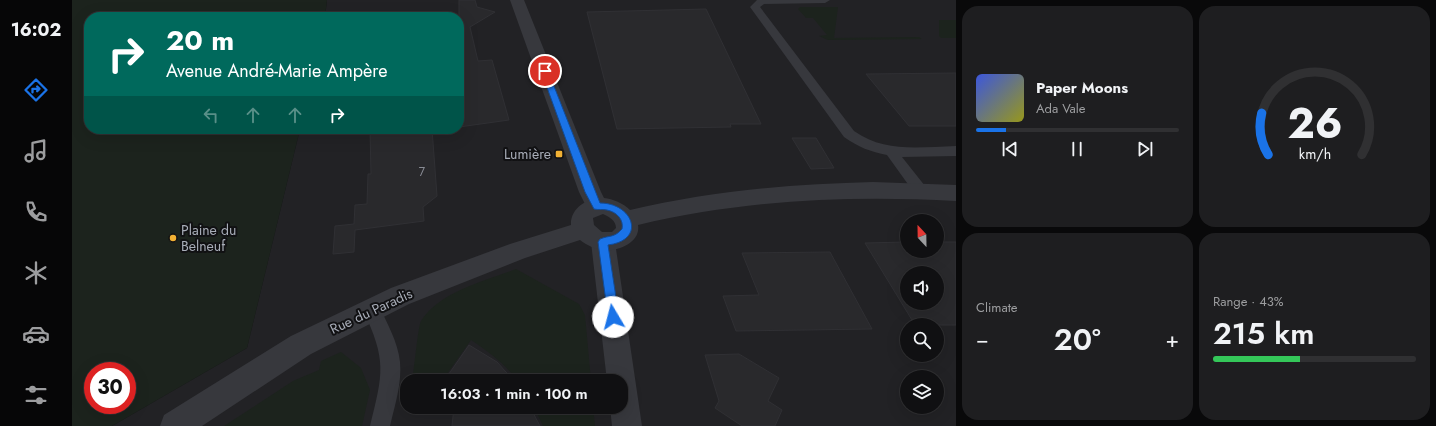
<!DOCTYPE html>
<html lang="en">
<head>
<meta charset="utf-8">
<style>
	:root { --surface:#101012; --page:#1e1e20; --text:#f1f3f6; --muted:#9c9d9f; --line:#303032; --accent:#1a73e8 }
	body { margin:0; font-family:Jost,sans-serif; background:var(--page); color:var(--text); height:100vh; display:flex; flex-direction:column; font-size:15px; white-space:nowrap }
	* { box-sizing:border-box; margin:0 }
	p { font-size:13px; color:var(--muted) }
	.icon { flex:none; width:22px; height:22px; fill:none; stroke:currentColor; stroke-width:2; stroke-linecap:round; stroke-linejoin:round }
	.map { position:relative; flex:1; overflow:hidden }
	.sheet { display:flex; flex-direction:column; gap:6px; padding:6px; background:#09090a; width:480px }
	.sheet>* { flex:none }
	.banner { position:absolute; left:12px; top:12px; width:380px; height:122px; border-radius:16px; box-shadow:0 4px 16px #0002,0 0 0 1px var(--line); background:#00695c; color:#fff; overflow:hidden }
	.needle { width:26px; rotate:338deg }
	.fabs { position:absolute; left:828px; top:214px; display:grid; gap:8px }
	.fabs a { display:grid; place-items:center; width:44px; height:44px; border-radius:50%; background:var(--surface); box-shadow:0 4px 16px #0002,0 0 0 1px var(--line); font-size:20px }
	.speed { position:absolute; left:12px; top:362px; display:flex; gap:8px; font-size:20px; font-weight:700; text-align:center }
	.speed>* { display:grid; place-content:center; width:52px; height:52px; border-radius:50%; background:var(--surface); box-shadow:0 4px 16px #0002,0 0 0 1px var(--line); line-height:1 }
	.speed .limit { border:6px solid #d22; background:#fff; color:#111 }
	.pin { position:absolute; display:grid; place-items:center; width:34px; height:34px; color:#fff; margin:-17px; border:2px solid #fff; border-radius:50%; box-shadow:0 1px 4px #0007 }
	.me { position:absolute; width:44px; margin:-22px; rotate:352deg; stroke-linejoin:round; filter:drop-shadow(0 0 3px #0008) }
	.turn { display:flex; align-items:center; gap:14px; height:84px; padding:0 16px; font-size:18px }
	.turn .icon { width:52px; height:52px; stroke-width:2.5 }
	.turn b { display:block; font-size:28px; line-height:34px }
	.lanes { display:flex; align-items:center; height:38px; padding:0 16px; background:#0003; justify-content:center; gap:20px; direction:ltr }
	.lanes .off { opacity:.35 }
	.big { font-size:30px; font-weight:600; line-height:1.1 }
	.sheet .widget { flex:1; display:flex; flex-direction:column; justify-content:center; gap:6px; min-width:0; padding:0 14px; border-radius:16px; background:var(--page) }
	.sheet .dial { align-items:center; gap:0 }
	.dial svg { height:104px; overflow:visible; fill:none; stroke:var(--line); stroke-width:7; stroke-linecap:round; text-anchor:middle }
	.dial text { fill:var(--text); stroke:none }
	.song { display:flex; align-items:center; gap:12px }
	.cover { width:48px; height:48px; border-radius:6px; background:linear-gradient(135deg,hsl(230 70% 55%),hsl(60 70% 35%)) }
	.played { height:4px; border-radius:2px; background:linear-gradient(90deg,var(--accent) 15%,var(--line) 15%) }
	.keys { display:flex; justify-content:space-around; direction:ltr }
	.heat { display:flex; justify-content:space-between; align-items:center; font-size:22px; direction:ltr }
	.charge { height:6px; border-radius:3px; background:linear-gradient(90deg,#34c759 43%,var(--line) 0) }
	.sheet .tiles { flex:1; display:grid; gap:6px; grid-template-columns:repeat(2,1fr) }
	.trip { position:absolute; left:328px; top:374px; width:228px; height:40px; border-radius:16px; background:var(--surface); box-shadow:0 4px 16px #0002,0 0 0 1px var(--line); font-weight:600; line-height:40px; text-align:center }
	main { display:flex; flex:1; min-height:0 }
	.tabs { display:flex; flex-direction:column; width:72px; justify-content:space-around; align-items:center; background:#060607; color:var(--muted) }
	.tabs .icon { width:28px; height:28px }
	.tabs .active { color:var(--accent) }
	.tabs b { font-size:18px; color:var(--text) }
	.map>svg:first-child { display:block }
</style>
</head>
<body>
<main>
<nav class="tabs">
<b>16:02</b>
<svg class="icon active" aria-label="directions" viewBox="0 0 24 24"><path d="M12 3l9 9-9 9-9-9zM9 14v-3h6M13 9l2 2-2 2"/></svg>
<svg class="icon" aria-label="music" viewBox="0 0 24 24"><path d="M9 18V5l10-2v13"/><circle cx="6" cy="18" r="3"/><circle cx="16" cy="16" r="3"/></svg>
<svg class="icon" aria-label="phone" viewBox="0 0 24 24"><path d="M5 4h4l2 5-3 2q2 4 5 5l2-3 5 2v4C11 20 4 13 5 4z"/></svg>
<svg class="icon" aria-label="climate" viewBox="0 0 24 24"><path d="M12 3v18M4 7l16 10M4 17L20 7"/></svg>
<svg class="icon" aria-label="car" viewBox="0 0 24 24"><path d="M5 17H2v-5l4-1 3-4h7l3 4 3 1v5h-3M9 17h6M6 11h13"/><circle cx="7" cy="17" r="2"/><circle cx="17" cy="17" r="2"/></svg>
<svg class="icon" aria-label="filters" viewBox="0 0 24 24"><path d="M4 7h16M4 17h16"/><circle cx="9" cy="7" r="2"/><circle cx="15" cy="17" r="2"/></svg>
</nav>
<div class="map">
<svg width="884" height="426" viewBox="0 0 884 426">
	<rect width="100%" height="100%" fill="#161618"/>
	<path fill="#222225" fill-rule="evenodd" d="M255 0H884V426H40L175 348 228 129H387V17H253ZM835 221H865V251H835ZM835 273H865V303H835ZM835 325H865V355H835ZM835 377H865V407H835ZM335 381H549V407H335Z"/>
	<g fill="#1c231d" fill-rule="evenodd">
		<path d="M0 0H255L253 17H17V129H228L175 348 40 426H0ZM21 371H55V405H21Z"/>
		<polygon points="728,7 766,7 762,38 847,37 850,39 756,40 747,36 755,35 741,18 734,18 726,9"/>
		<polygon points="867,20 884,20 884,38 869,38 867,36"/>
		<path d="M444 269 507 304 513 315 519 381H446C433 364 417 352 399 340L370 381H340C342 371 346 326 349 321 368 291 414 281 444 269Z"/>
		<polygon points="269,352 289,368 298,390 290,426 152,426 221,381 247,370 249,361"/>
		<polygon points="462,407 521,407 523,426 471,426"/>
	</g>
	<g fill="#29292c" stroke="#303034" fill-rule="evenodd">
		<polygon points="387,0 403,0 405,7 423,12 398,27 406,61 420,60 437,120 387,127"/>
		<polygon points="634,9 689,124 658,124 659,127 545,129 515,12"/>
		<polygon points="884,73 884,126 837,126 794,74"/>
		<polygon points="298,129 360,129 365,196 351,207 352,221 283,230 282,252 261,254 263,226 282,224 283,205 295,204 296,174 299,174"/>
		<polygon points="720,138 744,138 762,168 739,169"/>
		<path d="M835 242V251H865V242H884V325H843L793 243ZM835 273H865V303H835Z"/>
		<polygon points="758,252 800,329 664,331 651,296 687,295 670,253"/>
		<polygon points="397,345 425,362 442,381 372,381"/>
		<polygon points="667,354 707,378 696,401 710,410 703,426 670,426 643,408 647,401 633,355"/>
		<polygon points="382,407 458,407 468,426 380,426"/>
	</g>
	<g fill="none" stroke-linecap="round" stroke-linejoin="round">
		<g fill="#37383d" fill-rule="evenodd">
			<path d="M685 0H758L753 3 692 4 688 7 782 131C813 153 847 147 884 146V156L830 157 853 186 855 190 853 194 848 195 843 194 815 155C799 152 786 147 772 137L678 7Z"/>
			<path d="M300 302 306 304C315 323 326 342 328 362 330 383 323 405 318 426H298C311 373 315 361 291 310L294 304Z"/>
		</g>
		<g fill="#37383d" fill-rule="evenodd">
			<polygon points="438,0 452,0 529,192 536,206 533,212 525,214 517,212 507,192"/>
			<polygon points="531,233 539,235 543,242 570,426 540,426 538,407 549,407 549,381 535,381 519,242 523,235"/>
		</g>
		<path fill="#37383d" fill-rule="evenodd" d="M801 182 884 185V201C777 195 671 200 566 225 569 243 545 252 531 250 523 249 514 245 508 240L453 258 337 304 239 354 130 426H88L92 415 219 336 319 288 438 244 499 225C498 208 516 197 532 198 541 199 551 203 558 210 638 191 718 184 801 182ZM531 214C538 217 544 221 544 228L540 232H530L522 225 521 218Z"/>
	</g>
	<path fill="#1a73e8" stroke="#114b97" d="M470 69 476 71 528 203C561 203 575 240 536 245L547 317 545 320 541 321 538 320 536 317 526 242 528 239C538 235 542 238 550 229 552 220 545 212 535 210 531 209 526 210 522 209L513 192 469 71Z"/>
	<g fill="#f2b134" stroke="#111113" stroke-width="1.5">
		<rect x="483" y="150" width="8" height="8" rx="2"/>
		<circle cx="101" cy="238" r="4"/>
	</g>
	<g text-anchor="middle" stroke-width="4" stroke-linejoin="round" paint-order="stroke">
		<g font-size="12" fill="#888b94">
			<text x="350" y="176">7</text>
		</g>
		<g font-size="14" fill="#a8adb8" stroke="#111113" text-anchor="end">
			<text x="479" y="159">Lumière</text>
			<text x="109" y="235" text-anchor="start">Plaine du<tspan x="109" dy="16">Belneuf</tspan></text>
		</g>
		<g font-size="14" fill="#a8adb8" stroke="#111113">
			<text transform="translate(299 311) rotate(-25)" y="5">Rue du Paradis</text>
		</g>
	</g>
</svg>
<div class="fabs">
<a><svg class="needle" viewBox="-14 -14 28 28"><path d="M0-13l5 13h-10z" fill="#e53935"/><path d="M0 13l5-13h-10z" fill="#9c9d9f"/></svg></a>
<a><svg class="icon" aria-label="sound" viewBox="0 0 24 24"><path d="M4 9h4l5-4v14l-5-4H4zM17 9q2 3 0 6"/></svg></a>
<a><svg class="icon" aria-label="search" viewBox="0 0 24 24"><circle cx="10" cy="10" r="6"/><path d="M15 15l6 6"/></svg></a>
<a><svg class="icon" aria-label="layers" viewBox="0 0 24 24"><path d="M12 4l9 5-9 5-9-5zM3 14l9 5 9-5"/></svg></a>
</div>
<div class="speed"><div class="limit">30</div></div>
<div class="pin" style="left:473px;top:71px;background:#d93025"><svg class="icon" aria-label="arrive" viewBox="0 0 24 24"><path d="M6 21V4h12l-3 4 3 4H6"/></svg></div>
<svg class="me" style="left:541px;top:317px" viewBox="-20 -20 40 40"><circle r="19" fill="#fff"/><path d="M0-13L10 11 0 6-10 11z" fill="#1a73e8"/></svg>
<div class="trip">16:03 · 1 min · 100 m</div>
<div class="banner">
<div class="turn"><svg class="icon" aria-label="right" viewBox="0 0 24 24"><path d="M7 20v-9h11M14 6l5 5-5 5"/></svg><div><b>20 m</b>Avenue André-Marie Ampère</div></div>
<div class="lanes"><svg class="icon off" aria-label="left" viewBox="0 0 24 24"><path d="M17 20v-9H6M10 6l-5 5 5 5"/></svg><svg class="icon off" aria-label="ahead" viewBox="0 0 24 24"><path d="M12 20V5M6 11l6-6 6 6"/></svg><svg class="icon off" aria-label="ahead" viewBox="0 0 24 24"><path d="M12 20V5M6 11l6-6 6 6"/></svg><svg class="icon" aria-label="right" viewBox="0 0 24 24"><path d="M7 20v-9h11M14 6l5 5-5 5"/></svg></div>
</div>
</div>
<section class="sheet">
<div class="tiles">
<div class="widget">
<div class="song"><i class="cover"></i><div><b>Paper Moons</b><p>Ada Vale</p></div></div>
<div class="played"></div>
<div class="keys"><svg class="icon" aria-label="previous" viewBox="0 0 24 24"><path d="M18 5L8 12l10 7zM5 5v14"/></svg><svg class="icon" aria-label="pause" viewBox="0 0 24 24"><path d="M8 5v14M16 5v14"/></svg><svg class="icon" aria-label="next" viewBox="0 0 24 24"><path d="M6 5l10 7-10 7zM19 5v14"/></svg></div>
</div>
<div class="widget dial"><svg viewBox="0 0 100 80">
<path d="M14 69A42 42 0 1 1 86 69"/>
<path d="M14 69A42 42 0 0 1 9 37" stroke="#1a73e8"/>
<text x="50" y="56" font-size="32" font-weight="700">26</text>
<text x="50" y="72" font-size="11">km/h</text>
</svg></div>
<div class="widget"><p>Climate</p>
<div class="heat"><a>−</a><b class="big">20°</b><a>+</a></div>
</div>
<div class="widget"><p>Range · 43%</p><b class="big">215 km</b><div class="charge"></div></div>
</div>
</section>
</main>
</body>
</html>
